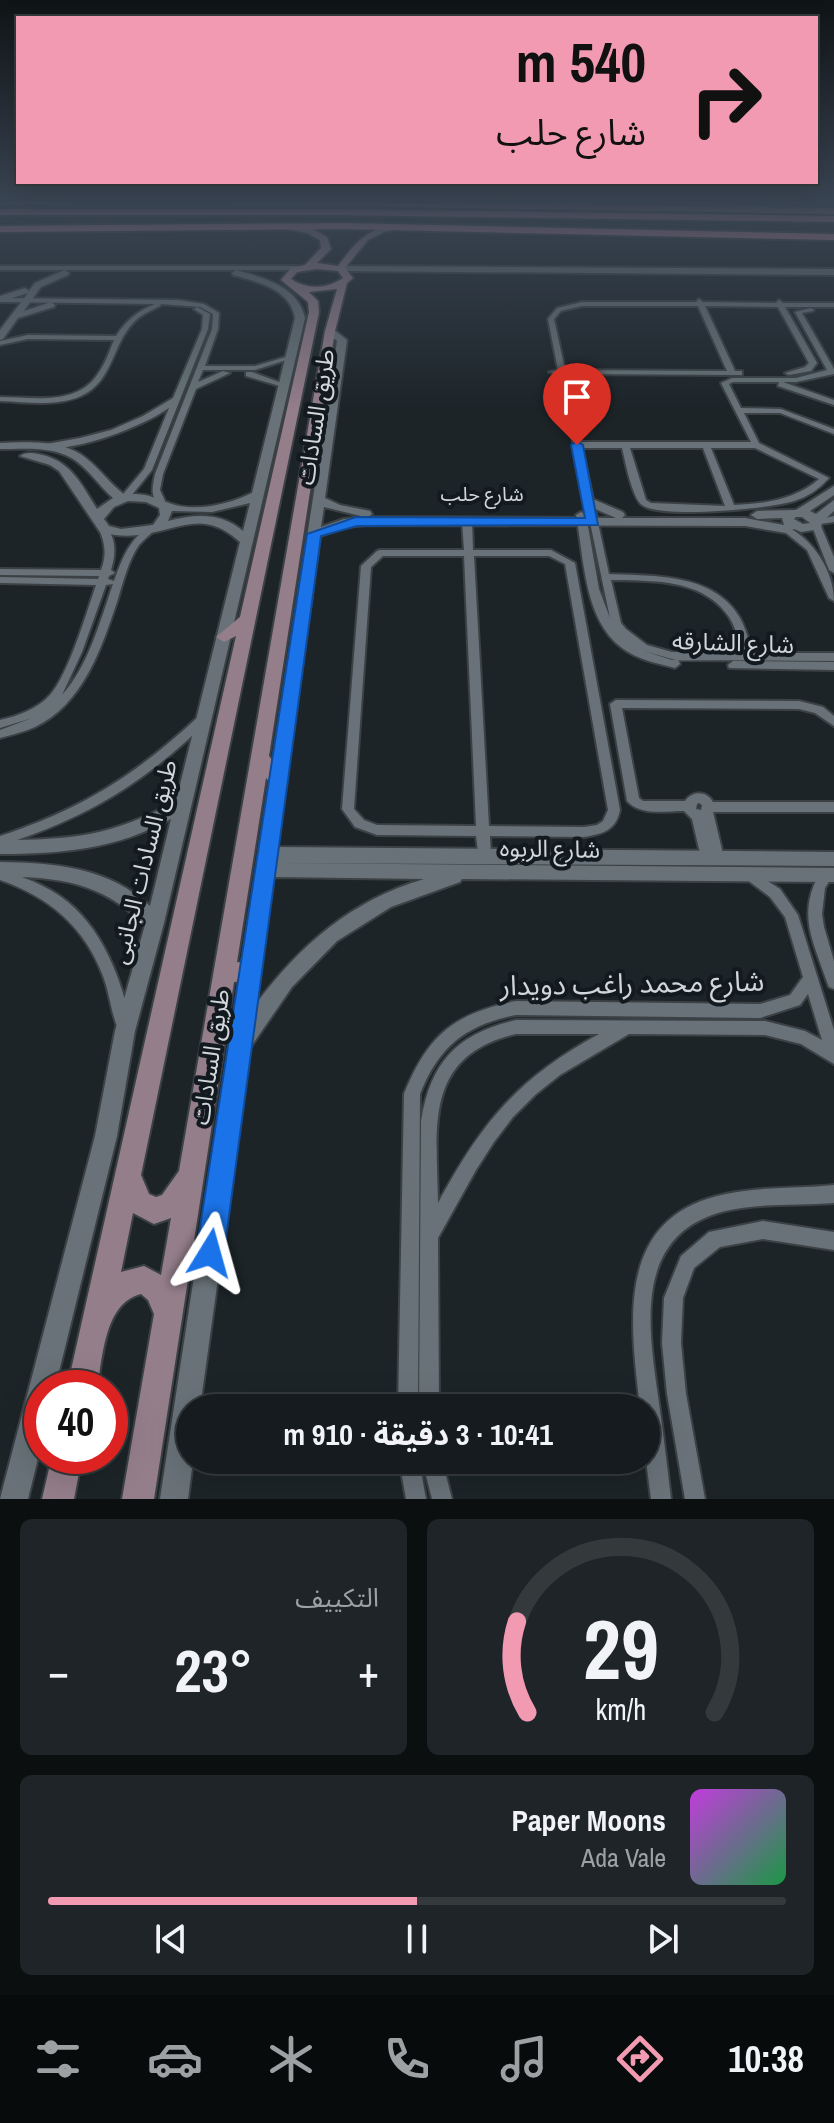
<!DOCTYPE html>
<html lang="ar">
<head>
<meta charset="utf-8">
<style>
	:root { --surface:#151b1e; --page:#1e2427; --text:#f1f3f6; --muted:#9da1a4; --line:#34393c; --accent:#f19ab1 }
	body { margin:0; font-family:"Archivo Narrow","Noto Sans Arabic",sans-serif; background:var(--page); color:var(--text); direction:rtl; height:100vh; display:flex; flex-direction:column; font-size:30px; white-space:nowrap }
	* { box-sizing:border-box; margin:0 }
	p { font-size:26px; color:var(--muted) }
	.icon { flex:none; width:44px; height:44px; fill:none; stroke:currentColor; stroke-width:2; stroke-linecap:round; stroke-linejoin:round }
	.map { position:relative; height:1499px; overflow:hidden; direction:ltr }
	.side { display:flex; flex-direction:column; gap:20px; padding:20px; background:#0c0f10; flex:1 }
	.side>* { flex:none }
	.guide { position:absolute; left:16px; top:16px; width:802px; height:168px; border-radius:0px; box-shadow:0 8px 32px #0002,0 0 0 2px var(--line); direction:rtl; background:#f19ab1; color:#111; overflow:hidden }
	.speed { position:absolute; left:24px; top:1370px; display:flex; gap:16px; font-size:40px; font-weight:700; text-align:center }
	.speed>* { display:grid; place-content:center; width:104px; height:104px; border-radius:50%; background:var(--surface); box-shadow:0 8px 32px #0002,0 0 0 2px var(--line); line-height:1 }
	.speed .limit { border:12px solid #d22; background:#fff; color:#111 }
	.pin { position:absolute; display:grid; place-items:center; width:68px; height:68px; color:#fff; margin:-82px -34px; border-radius:50% 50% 50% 0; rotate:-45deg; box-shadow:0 0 8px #0007 }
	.pin .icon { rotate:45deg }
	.me { position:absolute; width:88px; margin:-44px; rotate:8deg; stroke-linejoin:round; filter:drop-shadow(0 0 6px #0008) }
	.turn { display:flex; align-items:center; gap:28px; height:168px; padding:0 40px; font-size:36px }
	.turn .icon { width:104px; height:104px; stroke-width:2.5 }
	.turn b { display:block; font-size:56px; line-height:68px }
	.big { font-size:60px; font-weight:700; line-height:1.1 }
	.side .card { flex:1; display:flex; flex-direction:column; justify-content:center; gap:12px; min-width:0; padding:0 28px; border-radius:12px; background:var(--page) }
	.side .dial { align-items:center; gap:0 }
	.dial svg { height:208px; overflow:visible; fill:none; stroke:var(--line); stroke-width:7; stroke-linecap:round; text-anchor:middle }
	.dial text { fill:var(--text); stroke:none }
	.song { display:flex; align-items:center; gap:24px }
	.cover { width:96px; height:96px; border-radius:12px; background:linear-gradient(135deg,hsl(290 70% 55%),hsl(140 70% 35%)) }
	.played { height:8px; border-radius:4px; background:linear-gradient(90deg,var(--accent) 50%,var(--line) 50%) }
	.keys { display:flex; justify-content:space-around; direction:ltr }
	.heat { display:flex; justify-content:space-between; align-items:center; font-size:44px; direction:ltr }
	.side .tiles { flex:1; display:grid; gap:20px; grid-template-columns:1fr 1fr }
	.card:last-child { grid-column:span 2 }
	.trip { position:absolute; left:176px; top:1394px; width:484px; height:80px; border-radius:40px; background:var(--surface); box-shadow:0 8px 32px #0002,0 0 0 2px var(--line); font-weight:700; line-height:80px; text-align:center; direction:rtl }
	.tabs { display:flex; height:128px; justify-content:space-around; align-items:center; background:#080b0c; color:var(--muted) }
	.tabs .icon { width:56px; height:56px }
	.tabs .current { color:var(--accent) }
	.tabs b { font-size:36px; color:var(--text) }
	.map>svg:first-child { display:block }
</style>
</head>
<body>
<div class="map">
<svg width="834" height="1499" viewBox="0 0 834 1499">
	<rect width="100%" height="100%" fill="#1c2428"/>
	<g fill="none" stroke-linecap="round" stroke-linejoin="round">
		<g stroke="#3b4145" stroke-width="4">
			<g id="minor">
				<path d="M0 298 178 300 204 304 219 313 218 329 205 366H255L289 356 293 358 255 370H203L198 382 223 371 230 373 196 389 163 474 160 490 165 501 160 504C149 498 153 484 155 474L212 329 213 314 200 307 161 304 160 306C150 311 142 314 134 322 112 344 113 382 81 396 56 407 26 402 0 401V397C32 397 76 406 97 375 105 365 109 352 114 340L28 339 0 345V341L28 335 116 336C127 320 137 311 155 304L0 302Z"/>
				<path d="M699 299 703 302 776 303 779 300 783 303H834V307H785L817 363 811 371 789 375 785 373 805 367 809 363 778 307 705 306 735 371H742V375L566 374 581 442H751L721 383 732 378H796L827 370 795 312 811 308 814 310 813 311 802 313 834 369V374L796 382H783L834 400V405L778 386 779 382H733L729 384 741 408 781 409 834 429V434L780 413H744L759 443 829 478C819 489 808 497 794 501 770 509 660 519 642 505 632 498 625 460 622 448H582L609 574C654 576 714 573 740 618 746 629 749 641 753 653H834V661L672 660 644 651 679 661 680 664 675 668C657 663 638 660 622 648 584 620 584 558 576 515L581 512 586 515 599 589 610 618 559 374 549 372 558 370 548 319 557 308 582 302H696ZM582 306H698L727 371 565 370 554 319 561 311ZM630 448H703L725 506 651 503 646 500ZM711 448H755L819 479C796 499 765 504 734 505ZM611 580C651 581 703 578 729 617 736 627 738 641 742 653L672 652 647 645 626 629 621 623Z"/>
				<path d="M197 307 210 314 208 329 152 470 127 501 124 502 119 499 144 469 169 408C138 429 79 450 41 449V445L80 438 111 430 143 416 173 398 202 329 203 315 194 309Z"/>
				<polygon points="246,372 252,372 287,385 283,387 246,376"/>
				<polygon points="834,516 834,522 820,524 834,557 834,573 829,570 812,526 815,520"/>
				<path d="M467 518 472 521 473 550H551L575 563 620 810C616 830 603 834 584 837L490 836 491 856 489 860 484 861 479 860 476 836 377 835 355 827 342 809 361 566 377 551 380 550H464L462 521ZM383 556H464L476 826 377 825 364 820 354 809 371 567ZM474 556H549L565 564 608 810 603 821 597 825 584 827 489 826Z"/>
				<path d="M152 525 157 528C151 534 144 539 139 545 128 561 123 583 117 602 101 649 83 704 35 727 24 732 11 735 0 738V730L32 718 0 728V720C18 716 37 709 50 695 69 673 86 614 96 585L0 583V577L98 579 99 576 0 575V569L101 570C107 555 105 543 99 529L104 526C117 536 116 555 111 570L115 573 109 576 108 579 114 581C122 559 130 537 152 525ZM113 584C100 621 89 665 62 695L82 652 106 585Z"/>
				<path d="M786 526C813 539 834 571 834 601L829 598 807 550 781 529Z"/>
				<polygon points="733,661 834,662 834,670 729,668 728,665"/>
				<path d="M616 700 799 701 823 707 834 716V726L815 713 799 709 622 708 639 798 643 801H685C693 790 707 791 713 802H834V812H713L724 858 722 862 717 863 712 861 707 863 702 862 692 819 684 811C665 811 640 816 627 801L610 704ZM699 803 702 805 701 810 696 809 697 804Z"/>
				<path d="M203 715 207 716 209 719 207 722C140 786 88 817 0 846V836C82 809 136 775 199 716Z"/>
				<path d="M0 870C18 875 35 881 52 891 100 919 120 975 132 1026L129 1031 124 1033 119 1031C111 1014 110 994 103 976 84 926 49 897 0 880Z"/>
				<path d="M751 870 780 889 798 915 834 1030V1064L801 1044 765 1035 629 1034 560 1075 535 1095 513 1117 494 1142 476 1170 438 1238 439 1408H419L421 1121C431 1061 457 1034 516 1020L765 1021 805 1031 822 1040 808 994 800 1005 760 1018 516 1015C466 1025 439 1046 420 1094L418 1408H398L404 1094C428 1035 453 1014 516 1001L760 1004 790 995 803 977 785 917 770 897 746 879 744 875 746 871ZM516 1034H599C517 1079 482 1122 438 1203 437 1127 423 1056 516 1034Z"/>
				<path d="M826 870 831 871 833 875 825 888 822 914 824 927 834 961V989L829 987 827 982C813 940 796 913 821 871Z"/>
				<path d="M834 1185V1203C796 1206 748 1202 712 1215 634 1243 649 1331 658 1396 663 1430 667 1465 671 1499H651L646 1460V1408H640C631 1327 614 1222 717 1196 755 1186 796 1189 834 1185Z"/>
				<polygon points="763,1221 834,1232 834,1250 763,1239 720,1247 694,1268 683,1298 681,1343 686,1394 705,1499 685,1499 667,1394 662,1343 664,1298 681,1256 709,1232"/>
				<polygon points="399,1460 419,1460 426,1499 406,1499"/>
				<polygon points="422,1460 442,1460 452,1499 432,1499"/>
			</g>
		</g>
		<g stroke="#3b4145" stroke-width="4">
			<g id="tertiary">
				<path d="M0 266H302V270H236C264 278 298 286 305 318L164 923 135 1031 117 1136 55 1388H42V1442L28 1499H0L95 1136 115 1031 145 925C99 881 61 878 0 876V862C55 863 108 867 150 906L171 819C117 849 61 854 0 854V840C71 840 113 836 176 801L240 542C203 508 180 530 138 535 124 537 113 535 100 532L59 471 50 465 20 456C27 452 30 453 38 454 71 460 81 484 97 509L113 498C101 488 93 475 81 465 60 445 27 449 0 449V443C28 442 64 439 87 459 101 470 110 484 125 495 142 492 153 497 169 503 195 513 229 504 252 493L295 318C290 289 258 282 233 275L232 273 236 270H65L69 273 68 275 41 287 24 311 51 302 55 305 54 307 18 318 3 339 0 340V330L28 293 0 302V296L25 288 29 291 35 283 65 270H0ZM128 501 146 502 159 508 160 515 153 525 121 529 109 526 104 519 114 507ZM250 503 243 531C221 512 194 514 168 521L172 511 212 512Z"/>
				<polygon points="341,266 834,269 834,275 338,271 338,267"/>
				<path d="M327 329H333L347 340 325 498 340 505 370 511 372 514 368 517 616 518 584 504V498L588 497 623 512 625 515 622 518H745L784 525 782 518 757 519 751 515 757 511 796 510 834 486V495L810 511 816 514 834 500V511L822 522 821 529 801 532 794 529 786 533 745 526 367 525 346 527 320 536 277 847 834 852V866L275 863 834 868V882L462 879 460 882 391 907 337 941 292 987 250 1048 200 1408H190V1460H193L188 1499H160L337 341 327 333ZM324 507 365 517 344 519 321 527ZM796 517H802L810 523 803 524 794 519ZM273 877 424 879C352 900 300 945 256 1004Z"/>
			</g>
		</g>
		<g stroke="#3b4145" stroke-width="4">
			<g id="secondary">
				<polygon points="544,201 615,201 496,207 492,205"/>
				<polygon points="658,201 694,201 791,210 787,212"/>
				<path d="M283 223 313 229 327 237 331 249 317 263 338 266C354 245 365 229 393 226 401 225 405 224 411 227L384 232 368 240 345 268 353 278 347 283 335 331 269 756 287 780 285 785C275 788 272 785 266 778L237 962 258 965 261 972 258 979 234 982 154 1499H122L154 1314 148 1300 141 1294C104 1303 103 1358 97 1388H67L236 636 224 642 216 637 240 617 309 312 308 302 281 280 291 268 305 265 321 248 320 240 307 233 280 228ZM317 269 338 271 343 278C327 289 308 290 291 279L297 272ZM337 289 325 331 179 1171 162 1195 156 1197 149 1194 141 1175 319 312 318 301 309 292ZM133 1213 154 1224 171 1218 161 1275 144 1266 121 1272Z"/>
				<polygon points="52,1456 82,1456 74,1499 42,1499"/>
			</g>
		</g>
		<g stroke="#3b4145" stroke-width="4">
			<g id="trunk">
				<polygon points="0,201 78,201 73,204 0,204"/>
				<polygon points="228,201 834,208 834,214 232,204"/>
				<polygon points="343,223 834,234 834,240 343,229 0,232 0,226"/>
			</g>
		</g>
		<g stroke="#3b4145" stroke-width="4">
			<polygon id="motorway" points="0,209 337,209 834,216 834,222 337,215 0,215"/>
		</g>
		<use href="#minor" fill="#687278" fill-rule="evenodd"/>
		<use href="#tertiary" fill="#687278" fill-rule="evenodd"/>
		<use href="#secondary" fill="#947e8a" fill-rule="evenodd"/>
		<use href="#trunk" fill="#dd91a7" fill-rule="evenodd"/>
		<use href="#motorway" fill="#fa99b3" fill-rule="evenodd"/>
	</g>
	<linearGradient id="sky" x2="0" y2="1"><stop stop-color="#0f1416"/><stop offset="0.49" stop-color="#3a4553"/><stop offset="1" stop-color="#3a4553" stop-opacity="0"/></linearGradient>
	<rect width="834" height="411" fill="url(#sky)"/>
	<polygon fill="#1a73e8" stroke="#114b97" stroke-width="2" points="577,441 583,445 598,525 357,526 321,536 224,1253 220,1263 210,1267 200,1263 196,1253 307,534 356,517 585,518 571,445"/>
	<g text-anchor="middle" stroke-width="8" stroke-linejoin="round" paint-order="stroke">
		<g font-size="20" fill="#d1d6da" stroke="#121a1f">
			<text x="482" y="501">شارع حلب</text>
		</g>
		<g font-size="24" fill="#d1d6da" stroke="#121a1f">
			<text transform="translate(316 417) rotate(-81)" y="8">طريق السادات</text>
			<text transform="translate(733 643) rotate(2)" y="8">شارع الشارقه</text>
			<text transform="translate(550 849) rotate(1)" y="8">شارع الربوه</text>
			<text transform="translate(144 862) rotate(-76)" y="8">طريق السادات الجانبى</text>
			<text transform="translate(211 1057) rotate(-81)" y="8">طريق السادات</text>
		</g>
		<g font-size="28" fill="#d1d6da" stroke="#121a1f">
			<text transform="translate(632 983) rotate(-1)" y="10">شارع محمد راغب دويدار</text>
		</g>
	</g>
</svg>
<div class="speed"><div class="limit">40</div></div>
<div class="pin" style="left:577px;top:445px;background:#d93025"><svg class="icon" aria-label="arrive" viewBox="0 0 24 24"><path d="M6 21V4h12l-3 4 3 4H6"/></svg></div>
<svg class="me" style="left:210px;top:1253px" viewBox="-20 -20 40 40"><path d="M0-17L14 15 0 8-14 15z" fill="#1a73e8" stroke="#fff" stroke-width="4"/></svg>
<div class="trip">10:41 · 3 دقيقة · 910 m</div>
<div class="guide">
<div class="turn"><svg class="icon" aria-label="right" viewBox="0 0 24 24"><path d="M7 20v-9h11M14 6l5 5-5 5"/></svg><div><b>540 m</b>شارع حلب</div></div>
</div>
</div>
<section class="side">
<div class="tiles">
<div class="card dial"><svg viewBox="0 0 100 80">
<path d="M14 69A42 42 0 1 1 86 69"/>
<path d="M14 69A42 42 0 0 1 10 34" stroke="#f19ab1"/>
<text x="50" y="56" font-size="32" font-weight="700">29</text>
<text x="50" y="72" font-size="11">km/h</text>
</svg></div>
<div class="card"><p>التكييف</p>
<div class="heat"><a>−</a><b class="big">23°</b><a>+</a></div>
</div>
<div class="card">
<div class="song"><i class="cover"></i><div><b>Paper Moons</b><p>Ada Vale</p></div></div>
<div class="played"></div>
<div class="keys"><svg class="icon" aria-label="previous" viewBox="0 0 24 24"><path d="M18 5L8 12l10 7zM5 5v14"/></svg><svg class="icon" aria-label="pause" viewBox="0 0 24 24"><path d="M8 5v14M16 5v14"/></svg><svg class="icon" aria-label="next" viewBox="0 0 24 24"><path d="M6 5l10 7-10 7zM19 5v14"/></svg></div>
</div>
</div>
</section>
<nav class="tabs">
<b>10:38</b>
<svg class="icon current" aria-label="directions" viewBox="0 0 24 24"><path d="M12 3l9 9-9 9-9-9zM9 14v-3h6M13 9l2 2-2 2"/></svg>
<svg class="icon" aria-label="music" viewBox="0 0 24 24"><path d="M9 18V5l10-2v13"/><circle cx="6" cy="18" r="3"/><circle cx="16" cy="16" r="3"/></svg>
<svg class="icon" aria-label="phone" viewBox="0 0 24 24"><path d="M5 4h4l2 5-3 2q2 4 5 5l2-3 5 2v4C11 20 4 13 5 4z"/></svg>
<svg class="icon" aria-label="climate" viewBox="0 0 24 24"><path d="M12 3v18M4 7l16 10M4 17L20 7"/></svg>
<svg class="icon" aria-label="car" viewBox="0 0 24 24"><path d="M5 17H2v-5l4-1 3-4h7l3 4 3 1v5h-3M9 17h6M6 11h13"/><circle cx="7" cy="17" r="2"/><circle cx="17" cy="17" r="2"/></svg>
<svg class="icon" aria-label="filters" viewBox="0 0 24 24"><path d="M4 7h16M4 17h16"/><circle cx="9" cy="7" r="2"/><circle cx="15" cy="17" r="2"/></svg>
</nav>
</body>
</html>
